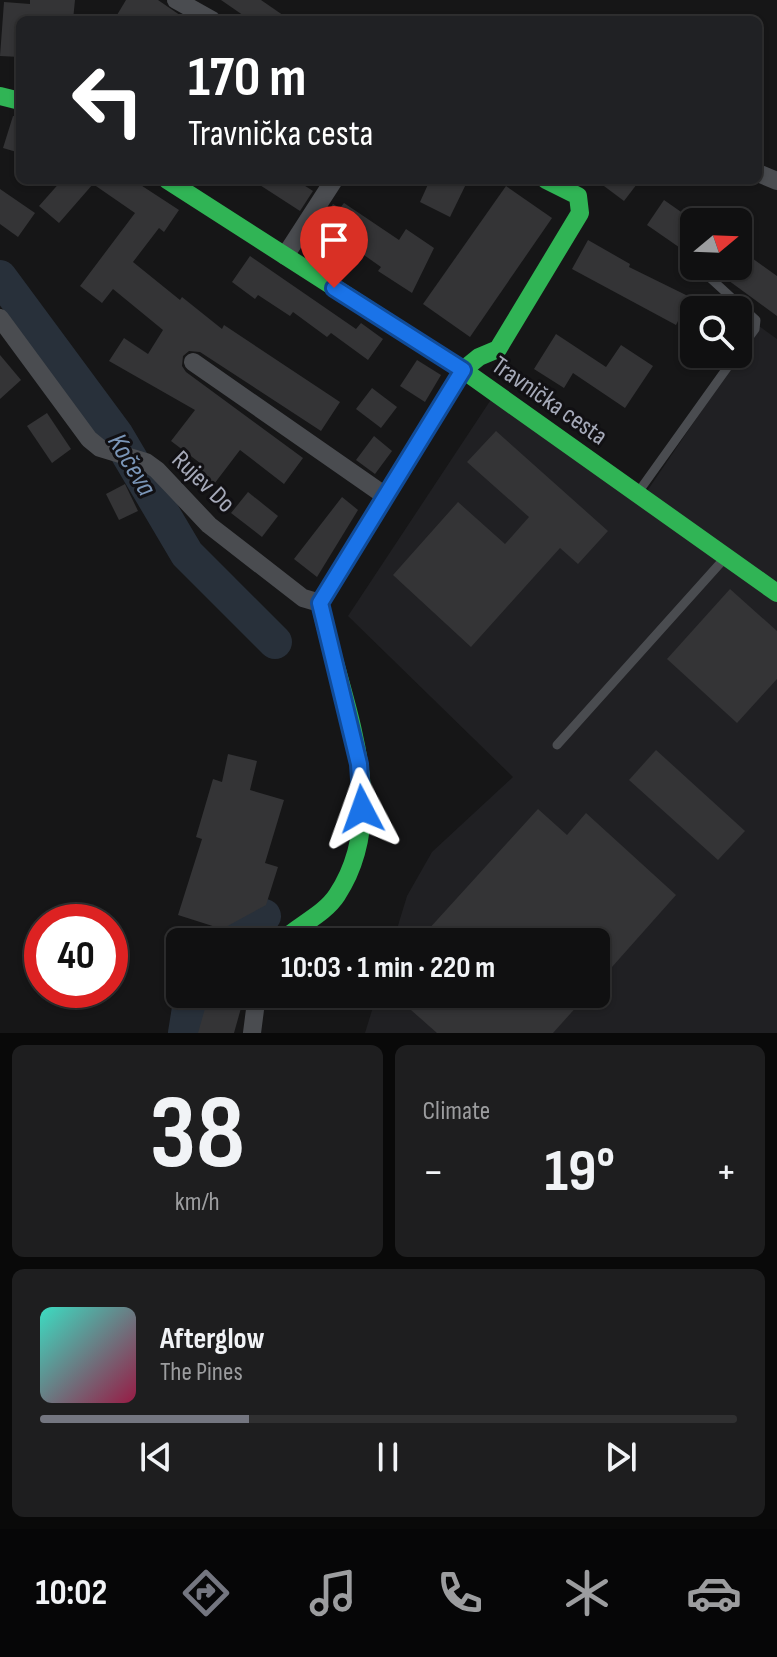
<!DOCTYPE html>
<html lang="en">
<head>
<meta charset="utf-8">
<style>
	:root { --surface:#101011; --page:#1e1e1f; --text:#f1f3f6; --muted:#9c9d9f; --line:#303031; --accent:#747680 }
	body { margin:0; font-family:"Sofia Sans Condensed",sans-serif; background:var(--page); color:var(--text); height:100vh; display:flex; flex-direction:column; font-size:30px; white-space:nowrap }
	* { box-sizing:border-box; margin:0 }
	p { font-size:26px; color:var(--muted) }
	.icon { flex:none; width:44px; height:44px; fill:none; stroke:currentColor; stroke-width:2; stroke-linecap:round; stroke-linejoin:round }
	.map { position:relative; height:1033px; overflow:hidden }
	.side { display:flex; flex-direction:column; gap:12px; padding:12px; background:#090909; flex:1 }
	.side>* { flex:none }
	.top-card { position:absolute; left:16px; top:16px; width:746px; height:168px; border-radius:12px; box-shadow:0 2px 6px #0004,0 0 0 2px var(--line); background:#202124; color:#fff; overflow:hidden }
	.needle { width:52px; rotate:71deg }
	.fabs { position:absolute; left:680px; top:208px; display:grid; gap:16px }
	.fabs a { display:grid; place-items:center; width:72px; height:72px; border-radius:12px; background:var(--surface); box-shadow:0 2px 6px #0004,0 0 0 2px var(--line); font-size:40px }
	.speed { position:absolute; left:24px; top:904px; display:flex; gap:16px; font-size:40px; font-weight:700; text-align:center }
	.speed>* { display:grid; place-content:center; width:104px; height:104px; border-radius:50%; background:var(--surface); box-shadow:0 2px 6px #0004,0 0 0 2px var(--line); line-height:1 }
	.speed .limit { border:12px solid #d22; background:#fff; color:#111 }
	.pin { position:absolute; display:grid; place-items:center; width:68px; height:68px; color:#fff; margin:-82px -34px; border-radius:50% 50% 50% 0; rotate:-45deg; box-shadow:0 0 8px #0007 }
	.pin .icon { rotate:45deg }
	.me { position:absolute; width:88px; margin:-44px; rotate:356deg; stroke-linejoin:round; filter:drop-shadow(0 0 6px #0008) }
	.turn { display:flex; align-items:center; gap:28px; height:168px; padding:0 40px; font-size:36px }
	.turn .icon { width:104px; height:104px; stroke-width:2.5 }
	.turn b { display:block; font-size:56px; line-height:68px }
	.big { font-size:60px; font-weight:700; line-height:1.1 }
	.side .tile { flex:1; display:flex; flex-direction:column; justify-content:center; gap:12px; min-width:0; padding:0 28px; border-radius:12px; background:var(--page) }
	.side .dial { align-items:center; gap:0 }
	.dial b { font-size:104px; line-height:1 }
	.song { display:flex; align-items:center; gap:24px }
	.cover { width:96px; height:96px; border-radius:12px; background:linear-gradient(135deg,hsl(170 70% 55%),hsl(340 70% 35%)) }
	.played { height:8px; border-radius:4px; background:linear-gradient(90deg,var(--accent) 30%,var(--line) 30%) }
	.keys { display:flex; justify-content:space-around; direction:ltr }
	.heat { display:flex; justify-content:space-between; align-items:center; font-size:44px; direction:ltr }
	.side .tiles { flex:1; display:grid; gap:12px; grid-template-columns:1fr 1fr }
	.tile:last-child { grid-column:span 2 }
	.trip { position:absolute; left:166px; top:928px; width:444px; height:80px; border-radius:12px; background:var(--surface); box-shadow:0 2px 6px #0004,0 0 0 2px var(--line); font-weight:700; line-height:80px; text-align:center }
	.tab-bar { display:flex; height:128px; justify-content:space-around; align-items:center; background:#060607; color:var(--muted) }
	.tab-bar .icon { width:56px; height:56px }
	.tab-bar .on { color:var(--accent) }
	.tab-bar b { font-size:36px; color:var(--text) }
	.map>svg:first-child { display:block }
</style>
</head>
<body>
<div class="map">
<svg width="777" height="1033" viewBox="0 0 777 1033">
	<rect width="100%" height="100%" fill="#161617"/>
	<polygon fill="#202023" points="759,326 777,339 777,1033 365,1033 377,994 596,994 596,942 393,942 407,896 432,852 513,777 348,616 492,398 641,500"/>
	<g fill="none" stroke-linecap="round" stroke-linejoin="round">
		<g stroke="#28303a" stroke-width="34">
			<polyline points="0,277 116,434 187,554 275,642"/>
			<polyline points="234,942 264,916"/>
			<polyline points="185,1033 189,1008 197,994"/>
		</g>
	</g>
	<g fill="#343436">
		<polygon points="30,0 75,0 73,20 20,20 20,57 0,56 4,2 30,4"/>
		<polygon points="126,0 158,0 187,20 114,20"/>
		<polygon points="221,0 261,0 290,20 250,20"/>
		<polygon points="13,116 20,117 20,153 3,148"/>
		<polygon points="62,180 133,180 179,210 164,232 159,228 133,262 180,300 182,297 222,329 224,325 340,402 321,431 200,352 189,351 183,356 182,366 186,372 303,458 284,484 240,450 208,492 189,478 200,463 171,441 195,410 109,361 124,338 148,354 163,330 113,289 102,303 80,286 135,213 93,184 59,223 39,206"/>
		<polygon points="252,180 296,180 313,191 300,211"/>
		<polygon points="430,180 468,180 450,217 420,202"/>
		<polygon points="596,180 640,180 624,201"/>
		<polygon points="506,186 552,218 470,337 423,304"/>
		<polygon points="0,189 35,213 18,237 0,224"/>
		<polygon points="664,200 694,221 694,241 686,252 647,225"/>
		<polygon points="344,203 399,240 406,229 434,248 412,293 378,271 381,267 320,224 333,204 340,208"/>
		<polygon points="588,240 630,264 629,267 690,297 676,325 572,269"/>
		<polygon points="738,248 777,276 777,316 721,275 727,266 738,266"/>
		<polygon points="250,256 356,329 361,323 383,339 368,360 331,333 327,337 293,312 290,316 258,295 255,299 232,282"/>
		<polygon points="556,334 606,367 621,345 653,366 625,408 573,373 564,388 534,369"/>
		<polygon points="0,355 21,380 0,399"/>
		<polygon points="417,360 441,375 425,402 400,386"/>
		<polygon points="372,388 397,407 381,428 356,409"/>
		<polygon points="47,413 71,449 52,463 27,426"/>
		<polygon points="496,431 608,531 578,564 560,548 471,647 393,575 458,502 505,544 529,517 467,462"/>
		<polygon points="374,436 392,451 375,474 356,460"/>
		<polygon points="125,484 138,511 119,520 106,494"/>
		<polygon points="248,492 278,516 262,537 231,513"/>
		<polygon points="342,497 358,510 317,577 294,559"/>
		<polygon points="730,589 777,631 777,679 737,723 667,659"/>
		<polygon points="656,750 745,831 718,860 629,780"/>
		<polygon points="228,754 257,761 250,790 284,800 265,863 278,867 266,905 222,929 178,915 202,839 196,837 213,779 222,782"/>
		<polygon points="538,809 567,835 586,813 676,895 596,985 596,942 417,942"/>
		<polygon points="425,994 588,994 553,1033 437,1033 411,1010"/>
		<polygon points="208,998 241,1008 234,1033 198,1033"/>
	</g>
	<g fill="none" stroke-linecap="round" stroke-linejoin="round">
		<g stroke="#4a4c50" stroke-width="9">
			<polyline points="697,266 756,320 755,329 738,352"/>
			<polyline points="639,491 737,354"/>
			<polyline points="557,745 724,559"/>
		</g>
		<g stroke="#4a4c50" stroke-width="18">
			<polyline points="176,0 212,20"/>
			<polyline points="758,173 777,181"/>
			<polyline points="285,256 334,180"/>
			<polyline points="0,318 89,439 100,448 146,462 157,470 209,525 303,598 320,603"/>
			<polyline points="193,362 384,495"/>
			<polyline points="252,1033 257,994"/>
		</g>
		<g stroke="#30b455" stroke-width="18">
			<polyline points="0,96 20,101"/>
			<polyline points="167,180 463,370 777,593"/>
			<path d="M281 942C298 925 324 915 337 895 395 807 338 695 320 603L463 370 479 357 498 349 580 213 578 196 546 180"/>
		</g>
	</g>
	<g fill="none" stroke-linecap="round" stroke-linejoin="round">
		<g stroke="#114b97" stroke-width="20">
			<polyline id="route" points="334,288 463,370 320,603 359,764 362,809"/>
		</g>
		<use href="#route" stroke="#1a73e8" stroke-width="14"/>
	</g>
	<g text-anchor="middle" stroke-width="6" stroke-linejoin="round" paint-order="stroke">
		<g font-size="26" fill="#a6aab9" stroke="#111013">
			<text transform="translate(550 400) rotate(35)" y="9">Travnička cesta</text>
			<text transform="translate(204 481) rotate(44)" y="9">Rujev Do</text>
		</g>
		<g font-size="28" font-style="italic" fill="#7a95b7" stroke="#111013">
			<text transform="translate(133 464) rotate(59)" y="10">Kočeva</text>
		</g>
	</g>
</svg>
<div class="fabs">
<a><svg class="needle" viewBox="-14 -14 28 28"><path d="M0-13l5 13h-10z" fill="#e53935"/><path d="M0 13l5-13h-10z" fill="#9c9d9f"/></svg></a>
<a><svg class="icon" aria-label="search" viewBox="0 0 24 24"><circle cx="10" cy="10" r="6"/><path d="M15 15l6 6"/></svg></a>
</div>
<div class="speed"><div class="limit">40</div></div>
<div class="pin" style="left:334px;top:288px;background:#d93025"><svg class="icon" aria-label="arrive" viewBox="0 0 24 24"><path d="M6 21V4h12l-3 4 3 4H6"/></svg></div>
<svg class="me" style="left:362px;top:809px" viewBox="-20 -20 40 40"><path d="M0-17L14 15 0 8-14 15z" fill="#1a73e8" stroke="#fff" stroke-width="4"/></svg>
<div class="trip">10:03 · 1 min · 220 m</div>
<div class="top-card">
<div class="turn"><svg class="icon" aria-label="left" viewBox="0 0 24 24"><path d="M17 20v-9H6M10 6l-5 5 5 5"/></svg><div><b>170 m</b>Travnička cesta</div></div>
</div>
</div>
<section class="side">
<div class="tiles">
<div class="tile dial"><b>38</b><p>km/h</p></div>
<div class="tile"><p>Climate</p>
<div class="heat"><a>−</a><b class="big">19°</b><a>+</a></div>
</div>
<div class="tile">
<div class="song"><i class="cover"></i><div><b>Afterglow</b><p>The Pines</p></div></div>
<div class="played"></div>
<div class="keys"><svg class="icon" aria-label="previous" viewBox="0 0 24 24"><path d="M18 5L8 12l10 7zM5 5v14"/></svg><svg class="icon" aria-label="pause" viewBox="0 0 24 24"><path d="M8 5v14M16 5v14"/></svg><svg class="icon" aria-label="next" viewBox="0 0 24 24"><path d="M6 5l10 7-10 7zM19 5v14"/></svg></div>
</div>
</div>
</section>
<nav class="tab-bar">
<b>10:02</b>
<svg class="icon on" aria-label="directions" viewBox="0 0 24 24"><path d="M12 3l9 9-9 9-9-9zM9 14v-3h6M13 9l2 2-2 2"/></svg>
<svg class="icon" aria-label="music" viewBox="0 0 24 24"><path d="M9 18V5l10-2v13"/><circle cx="6" cy="18" r="3"/><circle cx="16" cy="16" r="3"/></svg>
<svg class="icon" aria-label="phone" viewBox="0 0 24 24"><path d="M5 4h4l2 5-3 2q2 4 5 5l2-3 5 2v4C11 20 4 13 5 4z"/></svg>
<svg class="icon" aria-label="climate" viewBox="0 0 24 24"><path d="M12 3v18M4 7l16 10M4 17L20 7"/></svg>
<svg class="icon" aria-label="car" viewBox="0 0 24 24"><path d="M5 17H2v-5l4-1 3-4h7l3 4 3 1v5h-3M9 17h6M6 11h13"/><circle cx="7" cy="17" r="2"/><circle cx="17" cy="17" r="2"/></svg>
</nav>
</body>
</html>
